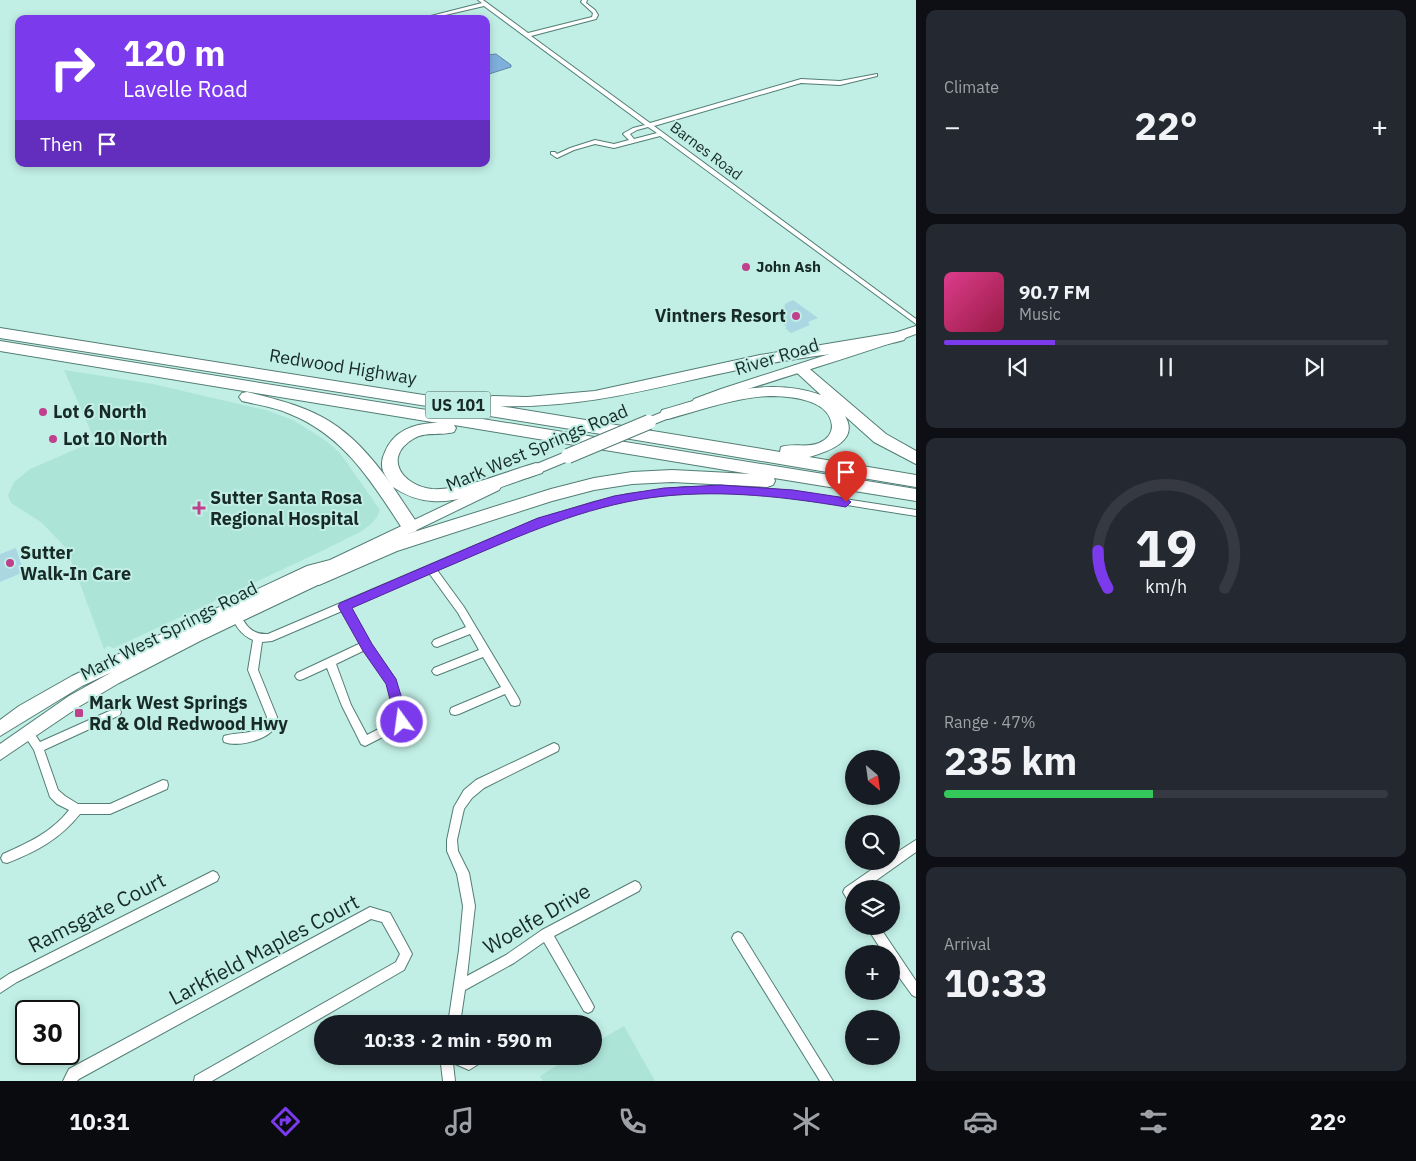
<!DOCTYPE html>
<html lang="en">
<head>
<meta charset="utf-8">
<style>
	:root { --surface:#171b24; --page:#242831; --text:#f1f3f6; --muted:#9ea1a6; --line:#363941; --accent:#7c3aed }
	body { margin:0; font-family:"IBM Plex Sans",sans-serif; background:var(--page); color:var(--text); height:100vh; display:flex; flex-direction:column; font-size:19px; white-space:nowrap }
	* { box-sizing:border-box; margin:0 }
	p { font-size:16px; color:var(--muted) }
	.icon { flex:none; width:28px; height:28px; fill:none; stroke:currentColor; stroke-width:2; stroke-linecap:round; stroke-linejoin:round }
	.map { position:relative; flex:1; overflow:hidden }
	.sheet { display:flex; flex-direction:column; gap:10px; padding:10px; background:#0d0f14; width:500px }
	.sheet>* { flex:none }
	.guide { position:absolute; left:15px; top:15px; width:475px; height:152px; border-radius:10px; box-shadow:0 2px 8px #0003; background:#7c3aed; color:#fff; overflow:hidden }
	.needle { width:32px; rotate:151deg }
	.buttons { position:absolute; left:845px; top:750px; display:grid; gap:10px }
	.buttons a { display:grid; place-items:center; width:55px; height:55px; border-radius:50%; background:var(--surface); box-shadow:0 2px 8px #0003; font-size:25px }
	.speed { position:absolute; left:15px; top:1000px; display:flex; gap:10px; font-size:25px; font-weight:700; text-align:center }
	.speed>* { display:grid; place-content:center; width:65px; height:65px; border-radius:50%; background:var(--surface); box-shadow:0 2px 8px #0003; line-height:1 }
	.speed .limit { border:2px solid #111; border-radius:8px; background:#fff; color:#111 }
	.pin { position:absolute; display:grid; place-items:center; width:42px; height:42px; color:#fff; margin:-51px -21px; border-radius:50% 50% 50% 0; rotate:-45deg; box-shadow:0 0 5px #0007 }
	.pin .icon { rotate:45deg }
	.me { position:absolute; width:55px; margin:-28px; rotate:346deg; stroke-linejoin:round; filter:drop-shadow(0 0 4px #0008) }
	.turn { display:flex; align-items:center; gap:18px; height:105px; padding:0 25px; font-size:22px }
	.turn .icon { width:65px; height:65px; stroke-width:2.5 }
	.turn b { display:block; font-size:35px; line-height:42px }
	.then { display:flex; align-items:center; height:48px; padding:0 25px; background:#0003; gap:10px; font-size:19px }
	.big { font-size:38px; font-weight:700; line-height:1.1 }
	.sheet .tile { flex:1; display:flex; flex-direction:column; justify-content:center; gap:8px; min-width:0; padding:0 18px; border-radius:10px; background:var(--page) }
	.sheet .dial { align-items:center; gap:0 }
	.dial svg { height:130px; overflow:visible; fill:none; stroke:var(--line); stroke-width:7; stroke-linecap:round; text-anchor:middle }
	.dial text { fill:var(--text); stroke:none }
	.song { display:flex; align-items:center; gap:15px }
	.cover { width:60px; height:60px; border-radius:8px; background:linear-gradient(135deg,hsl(330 70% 55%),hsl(340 70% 35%)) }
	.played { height:5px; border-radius:2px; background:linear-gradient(90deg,var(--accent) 25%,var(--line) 25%) }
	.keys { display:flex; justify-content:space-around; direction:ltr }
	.heat { display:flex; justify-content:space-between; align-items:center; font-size:28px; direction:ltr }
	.charge { height:8px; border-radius:4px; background:linear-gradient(90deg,#34c759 47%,var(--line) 0) }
	.trip { position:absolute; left:314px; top:1015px; width:288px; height:50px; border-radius:25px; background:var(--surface); box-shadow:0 2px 8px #0003; font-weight:700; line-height:50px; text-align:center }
	.dock { display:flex; height:80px; justify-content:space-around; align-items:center; background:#090b0e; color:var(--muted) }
	.dock .icon { width:35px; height:35px }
	.dock .current { color:var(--accent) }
	.dock b { font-size:22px; color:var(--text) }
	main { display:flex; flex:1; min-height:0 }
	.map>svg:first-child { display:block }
</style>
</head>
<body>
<main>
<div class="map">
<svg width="916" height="1081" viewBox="0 0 916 1081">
	<rect width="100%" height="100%" fill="#c1efe5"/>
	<g fill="#ade4d8">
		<polygon points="64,370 153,384 269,411 293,420 325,440 340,453 380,510 377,517 370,525 360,532 324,550 114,648 108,646 104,649 75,570 65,547 41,522 11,503 8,495 14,482 30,469 95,441"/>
		<polygon points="624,1026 655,1081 543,1081 540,1076 572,1056 592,1056 593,1044"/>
	</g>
	<polygon fill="#7fafdd" stroke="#6087a6" points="496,54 511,65 511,67 486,75 486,55"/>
	<g fill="#abd7e2">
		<polygon points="793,300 818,318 808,322 810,325 791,333 785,328 787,327 784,325 786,324 775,314 784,311 785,304"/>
		<polygon points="16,548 24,572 0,582 0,554"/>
	</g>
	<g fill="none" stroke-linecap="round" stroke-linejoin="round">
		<g stroke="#537d75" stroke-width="2">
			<g id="street">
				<path d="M478 0H483L528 33 592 17 593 13 581 2 582 0H587L586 3 595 10 598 15 596 19 531 36 650 123 801 79 840 81 877 74V76L840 85 801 83 654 126 916 319V324L660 136 614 148 595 144 574 150 557 158 551 154V152H555L557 154 570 148 595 140 614 144 629 140 623 134 624 133 633 128 645 125 484 6 428 19H419L482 3ZM648 127 657 133 634 139 630 134 637 130Z"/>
				<path d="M685 487H743L793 491 916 510V516C875 510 833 502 792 497 738 491 683 491 629 500 561 511 499 543 437 570L464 607 519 699 520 702 519 705 515 706 511 705 505 694 459 714 455 715 451 714 450 711 451 708 501 687 483 657 437 675 434 674 432 671 434 668 479 650 470 634 437 647 434 646 432 643 434 640 466 627 458 613 429 573 350 607 371 644 395 679 407 722 406 725 369 744 365 746 361 744 342 706 327 668 303 679 300 680 297 679 295 676 297 673 361 643 342 611 272 641 262 642 258 670 277 717C276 722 275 728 271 732 261 741 237 747 224 742L223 739 224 736C239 731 263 737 267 717L248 670 253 640C240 635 235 624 229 612L231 609 234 608 237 609C245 624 250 635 268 634L535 520 594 502 628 494ZM365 650 387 683 396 720 367 735 351 705 336 664Z"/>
				<path d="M116 708 120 709 121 712 120 715 44 750 58 790 65 796 78 804H110L163 780 167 781 168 785 167 789 110 814H80C60 839 36 852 7 863L3 862 1 858 3 854C28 843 52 832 69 810L57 804 50 797 34 750 23 733 24 730 28 728 32 730 40 742Z"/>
				<polygon points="554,743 558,745 559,748 558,751 484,788 472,798 464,809 457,840 458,851 469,873 475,906 467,976 506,955 542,930 631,883 635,881 639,883 641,887 639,891 554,936 592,1003 594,1007 592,1011 588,1013 584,1011 544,942 514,963 465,990 460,1024 448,1024 459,950 463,906 457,874 447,851 447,840 454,807 464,790 476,780"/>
				<polygon points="916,840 916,852 864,889 854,889 854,906 850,904 843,892 845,888 884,861 891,861 891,856"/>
				<polygon points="213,871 217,873 219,877 217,881 17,982 0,993 0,980 9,974"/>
				<polygon points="370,907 390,913 410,950 412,954 404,970 212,1081 194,1081 195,1076 396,962 400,954 382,922 371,919 79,1079 77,1081 63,1081 69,1069"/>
				<polygon points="866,926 879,926 916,981 916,997 912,995 891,966 891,954 884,954"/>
				<polygon points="738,932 742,934 833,1081 820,1081 734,942 732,938 734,934"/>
				<polygon points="440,1056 487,1056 485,1060 469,1070 453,1063 455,1081 443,1081"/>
			</g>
		</g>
		<g stroke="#537d75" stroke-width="2">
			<g id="secondary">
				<path d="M916 326V334C846 360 773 379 702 405L698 406 692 402 694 399 721 389Z"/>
				<polygon points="678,406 682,407 684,410 682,413 649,426 643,422 645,419"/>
				<polygon points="568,451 573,453 574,456 573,459 527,478 522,476 521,473 522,470"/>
				<polygon points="494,482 499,484 501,487 499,490 334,570 332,575 324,582 200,641 119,683 80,706 0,760 0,744 69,696 112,672 82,686 0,736 0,720 19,706 72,676 307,566 330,560"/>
			</g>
		</g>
		<g stroke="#537d75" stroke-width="2">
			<g id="highway">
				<path d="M0 328 487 405 485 401 488 397 493 396 527 397 595 391 760 355 899 332 904 334 906 337 904 340C858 353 809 355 762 365 672 382 593 409 500 406L780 452 781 447C794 443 807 448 819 443 826 440 832 434 832 426 830 399 790 396 769 396 734 398 701 410 668 419L662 418 660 414 662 410C715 395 767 376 821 395L795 371 793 368 795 365H805L886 434 916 451V464L874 442 845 416C860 441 827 452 809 457L916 475V487L583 431 0 338Z"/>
				<path d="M0 341 916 489V501L774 478 775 481 773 485 767 487 672 482 632 484 594 490 552 501 397 551 319 585 313 583 310 578 313 573 385 541 551 489 594 478 632 472 672 470 750 474 454 425 456 428 454 432C440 436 425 431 413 439 382 458 403 486 432 489 461 491 508 471 536 463L542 465 544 469 542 473C513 482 462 504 432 501 417 500 405 495 393 487L419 526 416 531 410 533 404 531C373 484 345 436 290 414 275 407 258 405 242 401L239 397 242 393 247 392C320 409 347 423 392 485 389 481 385 476 383 471 381 465 382 458 385 452 394 430 415 423 438 423L0 351Z"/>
			</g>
		</g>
		<use href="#street" fill="#fff" fill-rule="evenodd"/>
		<use href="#secondary" fill="#fff" fill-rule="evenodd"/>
		<use href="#highway" fill="#fff" fill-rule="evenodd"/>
		<g stroke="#537d75" stroke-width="16" stroke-linecap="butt">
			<polyline id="secondary-bridge" points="568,456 649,422"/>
		</g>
		<use href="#secondary-bridge" stroke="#fff" stroke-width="14"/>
	</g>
	<path fill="#7c3aed" stroke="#51269a" d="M720 485 793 490 846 498 851 502 846 507C786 497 725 490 665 496 596 503 533 530 470 557 430 574 391 591 352 608L372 644 396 679 409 722 407 727 402 728 397 727 386 684 363 651 340 610 338 606 340 603 538 518 614 496 664 488Z"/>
	<g fill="#bf408d" stroke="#c1efe5" stroke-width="2">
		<circle cx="746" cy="267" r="5"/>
		<circle cx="796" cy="316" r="5"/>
		<circle cx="43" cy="412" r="5"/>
		<circle cx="53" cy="439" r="5"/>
		<path d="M196.5 500.5h5v5h5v5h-5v5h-5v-5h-5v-5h5z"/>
		<circle cx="10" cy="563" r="5"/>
		<rect x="74" y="708" width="10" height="10" rx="2.5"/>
	</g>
	<g text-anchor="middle" stroke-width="4" stroke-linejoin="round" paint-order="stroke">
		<g font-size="15" fill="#182a26" stroke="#c1efe5">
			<text transform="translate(706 151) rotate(37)" y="5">Barnes Road</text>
		</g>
		<g font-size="15" font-weight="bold" fill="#182a26" stroke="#c1efe5" text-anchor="start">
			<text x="756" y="272">John Ash</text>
		</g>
		<rect fill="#c1efe5" stroke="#4b655f" stroke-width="1" x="425.5" y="391.5" width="65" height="27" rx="4"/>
		<g font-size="16" font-weight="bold" fill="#182a26">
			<text x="458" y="411">US 101</text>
		</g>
		<g font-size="18" font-weight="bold" fill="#182a26" stroke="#c1efe5" text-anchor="start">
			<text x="786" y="322" text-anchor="end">Vintners Resort</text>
			<text x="53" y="418">Lot 6 North</text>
			<text x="63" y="445">Lot 10 North</text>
			<text x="210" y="504">Sutter Santa Rosa<tspan x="210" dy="21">Regional Hospital</tspan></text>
			<text x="20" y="559">Sutter<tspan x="20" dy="21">Walk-In Care</tspan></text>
			<text x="89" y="709">Mark West Springs<tspan x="89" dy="21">Rd &amp; Old Redwood Hwy</tspan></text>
		</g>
		<g font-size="18" fill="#182a26" stroke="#c1efe5">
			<text transform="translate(777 357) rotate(-17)" y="6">River Road</text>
			<text transform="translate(343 367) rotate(9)" y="6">Redwood Highway</text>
			<text transform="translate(537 448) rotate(-23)" y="6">Mark West Springs Road</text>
			<text transform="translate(169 631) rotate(-27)" y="6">Mark West Springs Road</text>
		</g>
		<g font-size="21" fill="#182a26" stroke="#c1efe5">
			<text transform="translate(97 913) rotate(-27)" y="7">Ramsgate Court</text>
			<text transform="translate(537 919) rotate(-30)" y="7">Woelfe Drive</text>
			<text transform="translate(264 950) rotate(-28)" y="7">Larkfield Maples Court</text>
		</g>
	</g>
</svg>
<div class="buttons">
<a><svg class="needle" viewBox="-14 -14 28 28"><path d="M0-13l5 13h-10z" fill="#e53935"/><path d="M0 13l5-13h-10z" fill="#9ea1a6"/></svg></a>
<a><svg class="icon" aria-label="search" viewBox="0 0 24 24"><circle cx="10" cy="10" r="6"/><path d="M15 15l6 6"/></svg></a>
<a><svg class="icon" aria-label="layers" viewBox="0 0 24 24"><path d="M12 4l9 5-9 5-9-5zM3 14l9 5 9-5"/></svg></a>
<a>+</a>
<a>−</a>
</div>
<div class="speed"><div class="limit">30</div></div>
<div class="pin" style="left:846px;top:502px;background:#d93025"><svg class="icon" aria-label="arrive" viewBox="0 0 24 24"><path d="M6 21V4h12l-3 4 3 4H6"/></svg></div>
<svg class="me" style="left:402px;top:722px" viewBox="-20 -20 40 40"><circle r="17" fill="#7c3aed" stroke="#fff" stroke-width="3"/><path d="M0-11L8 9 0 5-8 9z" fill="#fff"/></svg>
<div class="trip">10:33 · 2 min · 590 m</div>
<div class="guide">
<div class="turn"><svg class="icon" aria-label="right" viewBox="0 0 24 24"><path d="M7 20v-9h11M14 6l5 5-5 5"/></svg><div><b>120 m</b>Lavelle Road</div></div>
<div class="then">Then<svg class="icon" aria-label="arrive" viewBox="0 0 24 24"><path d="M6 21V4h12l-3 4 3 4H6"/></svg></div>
</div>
</div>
<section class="sheet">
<div class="tile"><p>Climate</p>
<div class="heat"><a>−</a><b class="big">22°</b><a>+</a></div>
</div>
<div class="tile">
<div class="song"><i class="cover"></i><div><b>90.7 FM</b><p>Music</p></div></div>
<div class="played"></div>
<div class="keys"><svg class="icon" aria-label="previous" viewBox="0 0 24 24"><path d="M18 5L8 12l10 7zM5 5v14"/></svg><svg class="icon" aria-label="pause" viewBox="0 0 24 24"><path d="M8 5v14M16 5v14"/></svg><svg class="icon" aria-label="next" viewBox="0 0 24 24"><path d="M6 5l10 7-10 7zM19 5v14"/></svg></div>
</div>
<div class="tile dial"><svg viewBox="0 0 100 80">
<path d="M14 69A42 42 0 1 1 86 69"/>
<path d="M14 69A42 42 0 0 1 8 46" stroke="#7c3aed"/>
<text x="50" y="56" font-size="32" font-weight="700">19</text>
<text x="50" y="72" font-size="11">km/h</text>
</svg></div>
<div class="tile"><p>Range · 47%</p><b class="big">235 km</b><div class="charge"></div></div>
<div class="tile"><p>Arrival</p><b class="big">10:33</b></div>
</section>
</main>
<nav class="dock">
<b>10:31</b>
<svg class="icon current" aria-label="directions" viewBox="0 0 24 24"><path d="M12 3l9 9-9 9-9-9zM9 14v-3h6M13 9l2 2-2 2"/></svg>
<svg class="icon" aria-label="music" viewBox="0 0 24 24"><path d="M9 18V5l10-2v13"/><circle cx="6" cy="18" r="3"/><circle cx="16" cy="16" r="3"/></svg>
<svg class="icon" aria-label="phone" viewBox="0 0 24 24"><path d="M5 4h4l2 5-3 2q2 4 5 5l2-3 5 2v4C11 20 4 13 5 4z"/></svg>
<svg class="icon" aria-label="climate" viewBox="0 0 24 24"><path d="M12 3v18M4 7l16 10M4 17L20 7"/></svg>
<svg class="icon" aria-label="car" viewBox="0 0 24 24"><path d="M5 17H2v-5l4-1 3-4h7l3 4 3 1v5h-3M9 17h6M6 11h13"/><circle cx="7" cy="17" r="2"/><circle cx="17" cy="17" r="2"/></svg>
<svg class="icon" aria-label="filters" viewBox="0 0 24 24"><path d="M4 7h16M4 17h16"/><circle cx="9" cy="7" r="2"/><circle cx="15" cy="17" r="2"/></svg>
<b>22°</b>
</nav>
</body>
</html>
